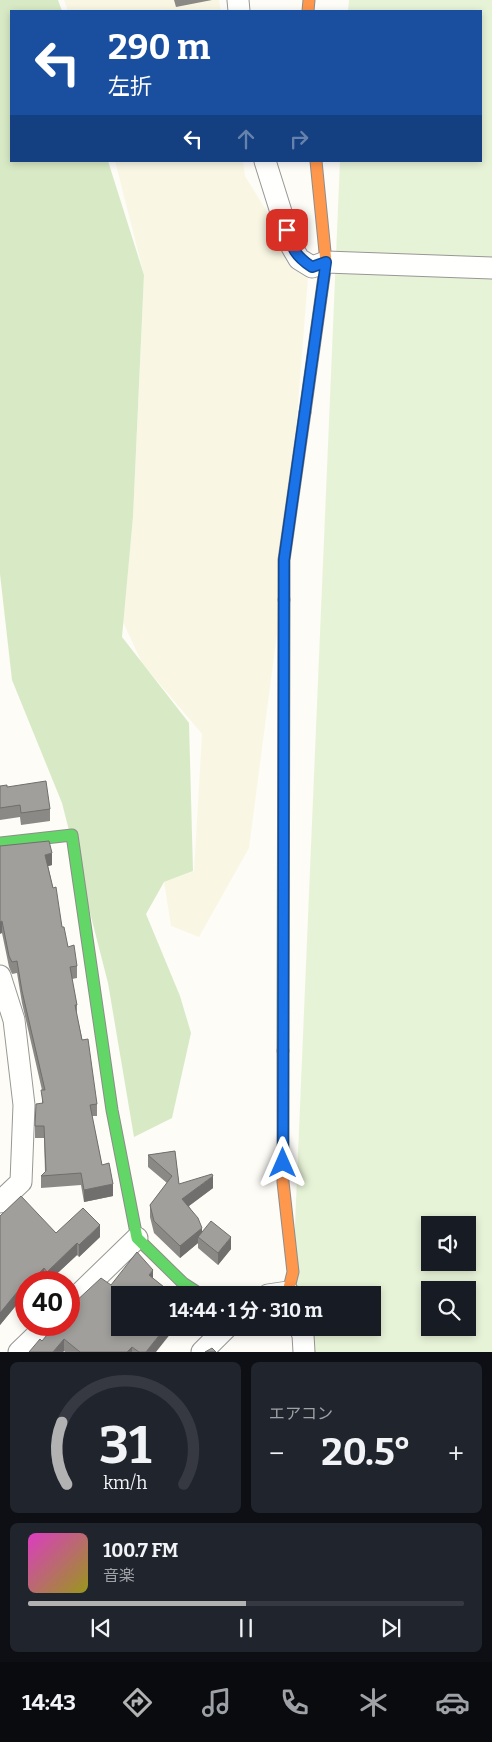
<!DOCTYPE html>
<html lang="ja">
<head>
<meta charset="utf-8">
<style>
	:root { --surface:#171b24; --page:#20242c; --text:#f1f3f6; --muted:#9ea1a6; --line:#363941; --accent:#b2b2b3 }
	body { margin:0; font-family:Bitter,"Noto Sans JP",serif; background:var(--page); color:var(--text); height:100vh; display:flex; flex-direction:column; font-size:19px; white-space:nowrap }
	* { box-sizing:border-box; margin:0 }
	p { font-size:16px; color:var(--muted) }
	.icon { flex:none; width:28px; height:28px; fill:none; stroke:currentColor; stroke-width:2; stroke-linecap:round; stroke-linejoin:round }
	.map { position:relative; height:1352px; overflow:hidden }
	.drawer { display:flex; flex-direction:column; gap:10px; padding:10px; background:#0d0f14; flex:1 }
	.drawer>* { flex:none }
	.guide { position:absolute; left:10px; top:10px; width:472px; height:152px; border-radius:0px; box-shadow:0 2px 8px #0003; background:#1a4fa0; color:#fff; overflow:hidden }
	.tools { position:absolute; left:421px; top:1216px; display:grid; gap:10px }
	.tools a { display:grid; place-items:center; width:55px; height:55px; border-radius:0px; background:var(--surface); box-shadow:0 2px 8px #0003; font-size:25px }
	.speed { position:absolute; left:15px; top:1271px; display:flex; gap:10px; font-size:25px; font-weight:700; text-align:center }
	.speed>* { display:grid; place-content:center; width:65px; height:65px; border-radius:50%; background:var(--surface); box-shadow:0 2px 8px #0003; line-height:1 }
	.speed .limit { border:8px solid #d22; background:#fff; color:#111 }
	.pin { position:absolute; display:grid; place-items:center; width:42px; height:42px; color:#fff; margin:-21px; border-radius:10px; box-shadow:0 2px 8px #0006 }
	.me { position:absolute; width:55px; margin:-28px; rotate:0deg; stroke-linejoin:round; filter:drop-shadow(0 0 4px #0008) }
	.turn { display:flex; align-items:center; gap:18px; height:105px; padding:0 15px; font-size:22px }
	.turn .icon { width:65px; height:65px; stroke-width:2.5 }
	.turn b { display:block; font-size:35px; line-height:42px }
	.lanes { display:flex; align-items:center; height:48px; padding:0 15px; background:#0003; justify-content:center; gap:25px; direction:ltr }
	.lanes .off { opacity:.35 }
	.big { font-size:38px; font-weight:700; line-height:1.1 }
	.drawer .card { flex:1; display:flex; flex-direction:column; justify-content:center; gap:8px; min-width:0; padding:0 18px; border-radius:8px; background:var(--page) }
	.drawer .dial { align-items:center; gap:0 }
	.dial svg { height:130px; overflow:visible; fill:none; stroke:var(--line); stroke-width:7; stroke-linecap:round; text-anchor:middle }
	.dial text { fill:var(--text); stroke:none }
	.song { display:flex; align-items:center; gap:15px }
	.cover { width:60px; height:60px; border-radius:8px; background:linear-gradient(135deg,hsl(310 70% 55%),hsl(60 70% 35%)) }
	.played { height:5px; border-radius:2px; background:linear-gradient(90deg,var(--accent) 50%,var(--line) 50%) }
	.keys { display:flex; justify-content:space-around; direction:ltr }
	.heat { display:flex; justify-content:space-between; align-items:center; font-size:28px; direction:ltr }
	.drawer .tiles { flex:1; display:grid; gap:10px; grid-template-columns:1fr 1fr }
	.card:last-child { grid-column:span 2 }
	.trip { position:absolute; left:111px; top:1286px; width:270px; height:50px; border-radius:0px; background:var(--surface); box-shadow:0 2px 8px #0003; font-weight:700; line-height:50px; text-align:center }
	.dock { display:flex; height:80px; justify-content:space-around; align-items:center; background:#090b0e; color:var(--muted) }
	.dock .icon { width:35px; height:35px }
	.dock .on { color:var(--accent) }
	.dock b { font-size:22px; color:var(--text) }
	.map>svg:first-child { display:block }
</style>
</head>
<body>
<div class="map">
<svg width="492" height="1352" viewBox="0 0 492 1352">
	<rect width="100%" height="100%" fill="#fdfcf7"/>
	<g fill="#f9f7e4">
		<polygon points="64,0 219,0 221,11 68,11"/>
		<polygon points="115,161 243,161 245,176 308,278 284,580 249,848 199,937 171,926 164,882 194,871 202,734 142,663 123,622 133,517 144,275"/>
	</g>
	<path fill="#e7f3d7" fill-rule="evenodd" d="M349 0H492V1352H301L299 1328H372V1295H296L293 1272 340 161H481V11H348ZM430 1225H468V1262H430ZM430 1290H468V1328H430Z"/>
	<polygon fill="#d8eac5" points="0,0 58,0 62,11 11,11 11,161 108,161 144,275 133,517 122,637 189,723 193,871 164,882 146,914 180,996 191,1033 172,1118 134,1137 108,983 62,803 12,680 0,574"/>
	<g fill="none" stroke-linecap="round" stroke-linejoin="round">
		<g stroke="#979795" stroke-width="23">
			<g id="street">
				<polyline points="238,0 239,11"/>
				<polyline points="265,161 292,247 299,259 312,267 326,262 492,268"/>
				<polyline points="0,976 14,1020 24,1105 21,1182 0,1202"/>
				<polyline points="268,1295 288,1292 289,1295"/>
				<polyline points="69,1304 137,1238"/>
				<polyline points="300,1328 303,1335 304,1352"/>
				<polyline points="19,1352 47,1325"/>
				<polyline points="202,1352 226,1328"/>
			</g>
		</g>
		<g stroke="#8e8d8b" stroke-width="13">
			<g id="fast">
				<polyline points="0,843 72,835 112,1110 137,1238 183,1283 200,1294 207,1295"/>
				<polyline points="283,1051 284,600"/>
			</g>
		</g>
		<g stroke="#8e8d8b" stroke-width="13">
			<g id="slow">
				<polyline points="308,11 309,0"/>
				<polyline points="305,412 326,262 316,161"/>
				<polyline points="283,1051 283,1182 293,1272 288,1292"/>
			</g>
		</g>
		<g stroke="#8e8d8b" stroke-width="13">
			<polyline id="jam" points="284,600 284,560 305,412"/>
		</g>
		<use href="#street" stroke="#fffffe" stroke-width="21"/>
		<use href="#fast" stroke="#63d668" stroke-width="11"/>
		<use href="#slow" stroke="#ff974d" stroke-width="11"/>
		<use href="#jam" stroke="#b3261e" stroke-width="11"/>
	</g>
	<g fill="#8a8986">
		<polygon points="174,0 212,0 176,7"/>
		<polygon points="0,786 7,787 50,809 50,821 21,825 20,817 0,820"/>
		<polygon points="0,846 52,865 48,866 62,927 68,947 77,966 77,978 72,979 77,1005 77,1016 97,1104 97,1116 92,1116 102,1165 113,1196 84,1202 81,1185 41,1188 41,1176 45,1172 44,1138 35,1138 35,1126 42,1103 42,1090 22,1003 17,973 12,974 9,967 2,933"/>
		<polygon points="175,1151 179,1184 213,1188 189,1206 202,1231 231,1249 218,1265 198,1248 198,1243 180,1258 154,1233 150,1217 150,1205 167,1183 148,1167 148,1155"/>
		<polygon points="0,1216 56,1233 100,1237 79,1257 77,1255 48,1282 46,1282 44,1280 26,1282 26,1300 23,1297 0,1325"/>
		<polygon points="153,1278 156,1352 65,1352 64,1351 63,1352 29,1352 111,1285"/>
	</g>
	<g fill="#716f6d">
		<polygon points="52,853 52,865 45,867 45,855"/>
		<polygon points="2,921 2,933 0,934 0,922"/>
		<polygon points="213,1176 213,1188 182,1211 182,1199"/>
		<polygon points="113,1184 113,1196 84,1202 84,1190"/>
		<polygon points="100,1225 100,1237 79,1257 79,1245"/>
		<polygon points="202,1228 202,1240 198,1237 198,1243 180,1258 180,1246"/>
		<polygon points="231,1237 231,1249 218,1265 218,1253"/>
		<polygon points="77,1243 77,1255 48,1282 47,1282 47,1272"/>
		<polygon points="44,1268 44,1280 42,1282 31,1282"/>
		<polygon points="153,1270 153,1282 149,1275"/>
		<polygon points="23,1285 23,1297 0,1325 0,1313"/>
		<polygon points="165,1328 175,1328 156,1352 146,1352"/>
		<polygon points="64,1339 64,1351 63,1352 53,1352"/>
		<polygon points="132,1347 132,1352 127,1352"/>
	</g>
	<g fill="#a19f9c" stroke="#716f6d">
		<polygon points="46,781 50,809 21,813 20,805 0,808 0,786 7,785 7,787"/>
		<polygon points="49,841 52,853 45,855 53,888 56,887 62,927 64,927 68,947 74,945 77,966 70,967 77,1005 75,1005 82,1040 88,1039 97,1104 90,1105 102,1165 109,1163 113,1184 84,1190 81,1173 41,1176 46,1171 44,1126 35,1126 36,1104 43,1103 41,1090 45,1090 22,991 17,961 12,962 9,956 2,921 0,922 0,846"/>
		<polygon points="175,1151 179,1184 212,1174 213,1176 182,1199 198,1218 202,1228 180,1246 154,1221 150,1205 172,1176 148,1155"/>
		<polygon points="21,1196 56,1233 83,1208 100,1225 79,1245 77,1243 47,1272 44,1268 31,1282 26,1282 26,1288 23,1285 0,1313 0,1216"/>
		<polygon points="211,1221 231,1237 218,1253 198,1237"/>
		<polygon points="137,1252 153,1270 149,1275 174,1295 120,1295 120,1328 165,1328 146,1352 139,1352 132,1347 127,1352 80,1352 64,1339 53,1352 29,1352 40,1339 42,1341 55,1325 69,1325 69,1309 73,1304 101,1278 111,1285"/>
		<polygon points="212,1348 216,1352 205,1352"/>
	</g>
	<g fill="none" stroke-linecap="round" stroke-linejoin="round">
		<g stroke="#114b97" stroke-width="12">
			<path id="route" d="M283 1163 284 560 326 262 312 267C295 256 292 248 287 230"/>
		</g>
		<use href="#route" stroke="#1a73e8" stroke-width="9"/>
	</g>
</svg>
<div class="tools">
<a><svg class="icon" aria-label="sound" viewBox="0 0 24 24"><path d="M4 9h4l5-4v14l-5-4H4zM17 9q2 3 0 6"/></svg></a>
<a><svg class="icon" aria-label="search" viewBox="0 0 24 24"><circle cx="10" cy="10" r="6"/><path d="M15 15l6 6"/></svg></a>
</div>
<div class="speed"><div class="limit">40</div></div>
<div class="pin" style="left:287px;top:230px;background:#d93025"><svg class="icon" aria-label="arrive" viewBox="0 0 24 24"><path d="M6 21V4h12l-3 4 3 4H6"/></svg></div>
<svg class="me" style="left:283px;top:1163px" viewBox="-20 -20 40 40"><path d="M0-17L14 15 0 8-14 15z" fill="#1a73e8" stroke="#fff" stroke-width="4"/></svg>
<div class="trip">14:44 · 1 分 · 310 m</div>
<div class="guide">
<div class="turn"><svg class="icon" aria-label="left" viewBox="0 0 24 24"><path d="M17 20v-9H6M10 6l-5 5 5 5"/></svg><div><b>290 m</b>左折</div></div>
<div class="lanes"><svg class="icon" aria-label="left" viewBox="0 0 24 24"><path d="M17 20v-9H6M10 6l-5 5 5 5"/></svg><svg class="icon off" aria-label="ahead" viewBox="0 0 24 24"><path d="M12 20V5M6 11l6-6 6 6"/></svg><svg class="icon off" aria-label="right" viewBox="0 0 24 24"><path d="M7 20v-9h11M14 6l5 5-5 5"/></svg></div>
</div>
</div>
<section class="drawer">
<div class="tiles">
<div class="card dial"><svg viewBox="0 0 100 80">
<path d="M14 69A42 42 0 1 1 86 69"/>
<path d="M14 69A42 42 0 0 1 11 31" stroke="#b2b2b3"/>
<text x="50" y="56" font-size="32" font-weight="700">31</text>
<text x="50" y="72" font-size="11">km/h</text>
</svg></div>
<div class="card"><p>エアコン</p>
<div class="heat"><a>−</a><b class="big">20.5°</b><a>+</a></div>
</div>
<div class="card">
<div class="song"><i class="cover"></i><div><b>100.7 FM</b><p>音楽</p></div></div>
<div class="played"></div>
<div class="keys"><svg class="icon" aria-label="previous" viewBox="0 0 24 24"><path d="M18 5L8 12l10 7zM5 5v14"/></svg><svg class="icon" aria-label="pause" viewBox="0 0 24 24"><path d="M8 5v14M16 5v14"/></svg><svg class="icon" aria-label="next" viewBox="0 0 24 24"><path d="M6 5l10 7-10 7zM19 5v14"/></svg></div>
</div>
</div>
</section>
<nav class="dock">
<b>14:43</b>
<svg class="icon on" aria-label="directions" viewBox="0 0 24 24"><path d="M12 3l9 9-9 9-9-9zM9 14v-3h6M13 9l2 2-2 2"/></svg>
<svg class="icon" aria-label="music" viewBox="0 0 24 24"><path d="M9 18V5l10-2v13"/><circle cx="6" cy="18" r="3"/><circle cx="16" cy="16" r="3"/></svg>
<svg class="icon" aria-label="phone" viewBox="0 0 24 24"><path d="M5 4h4l2 5-3 2q2 4 5 5l2-3 5 2v4C11 20 4 13 5 4z"/></svg>
<svg class="icon" aria-label="climate" viewBox="0 0 24 24"><path d="M12 3v18M4 7l16 10M4 17L20 7"/></svg>
<svg class="icon" aria-label="car" viewBox="0 0 24 24"><path d="M5 17H2v-5l4-1 3-4h7l3 4 3 1v5h-3M9 17h6M6 11h13"/><circle cx="7" cy="17" r="2"/><circle cx="17" cy="17" r="2"/></svg>
</nav>
</body>
</html>
